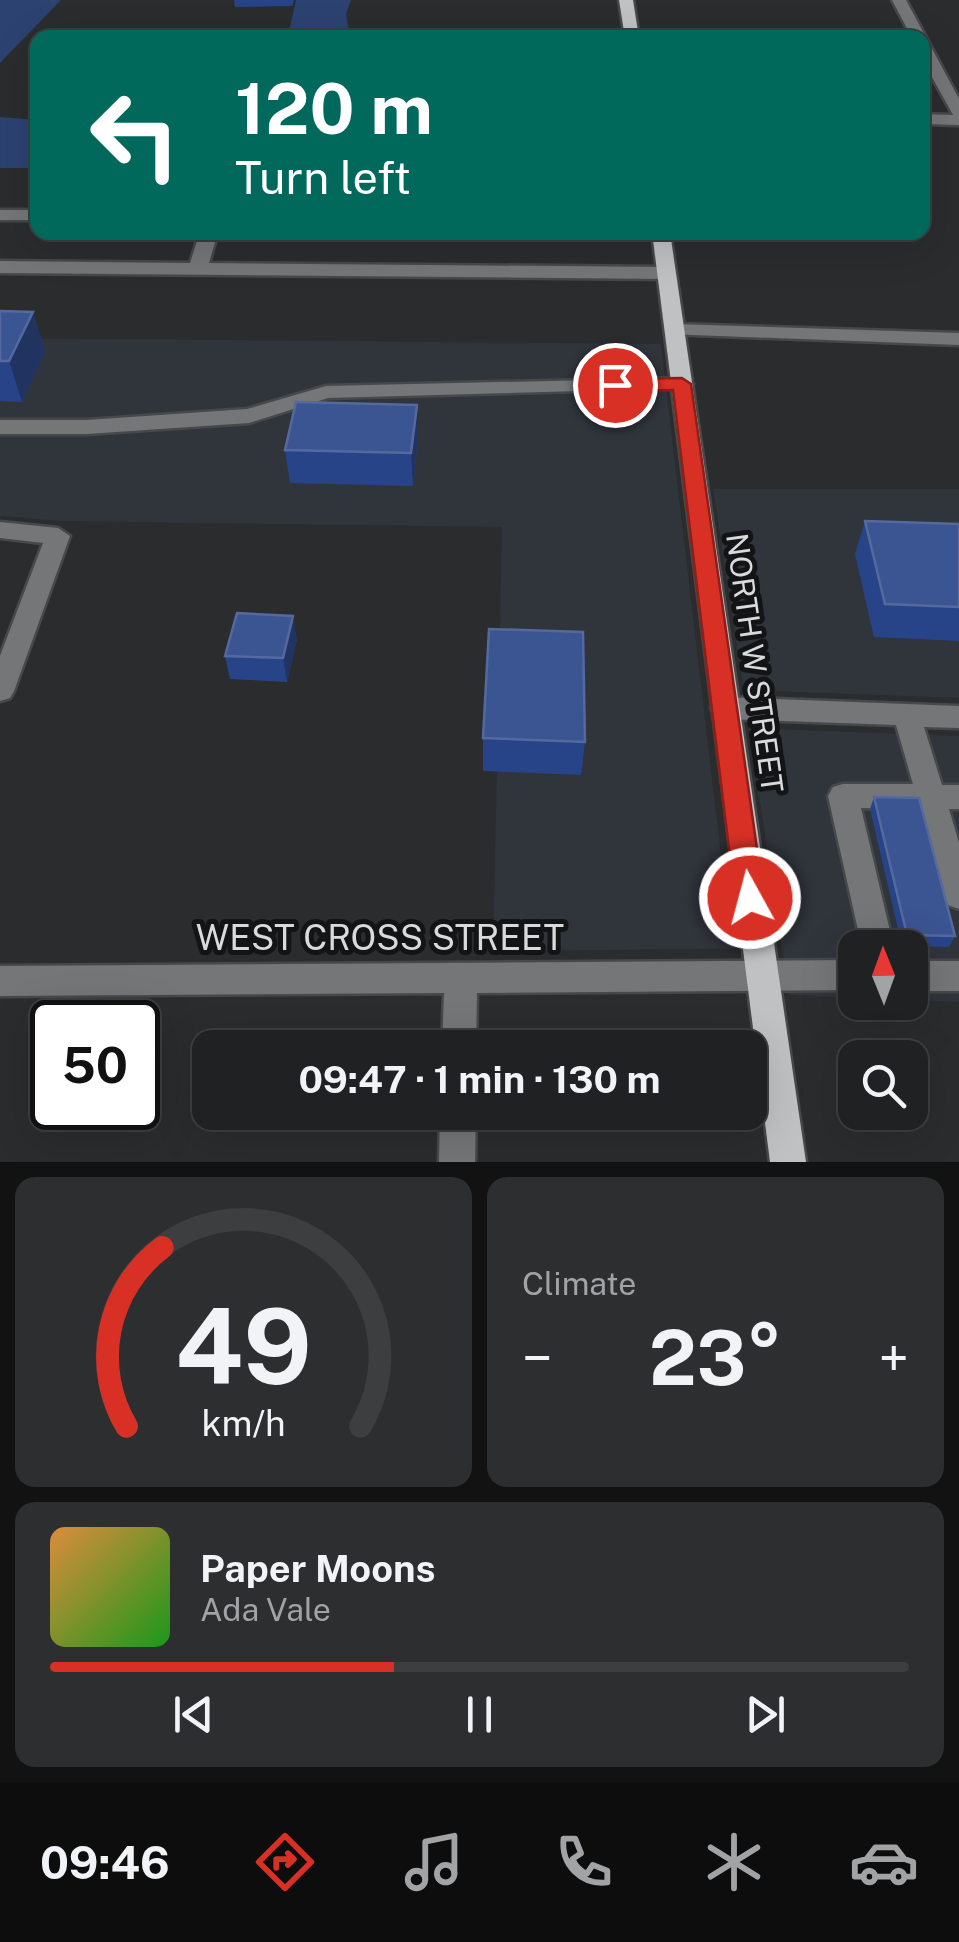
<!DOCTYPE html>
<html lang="en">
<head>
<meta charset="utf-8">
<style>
	:root { --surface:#202122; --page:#2d2e2f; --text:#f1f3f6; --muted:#a2a3a5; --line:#3d3e40; --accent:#d93025 }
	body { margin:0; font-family:"Public Sans",sans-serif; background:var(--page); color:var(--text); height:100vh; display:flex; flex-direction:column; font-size:38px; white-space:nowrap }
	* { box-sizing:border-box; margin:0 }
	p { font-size:32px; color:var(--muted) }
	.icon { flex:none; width:55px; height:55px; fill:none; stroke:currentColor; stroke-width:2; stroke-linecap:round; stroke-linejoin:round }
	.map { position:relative; height:1162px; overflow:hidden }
	.details { display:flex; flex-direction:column; gap:15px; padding:15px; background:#121213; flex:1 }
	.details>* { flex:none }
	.banner { position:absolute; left:30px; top:30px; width:900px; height:210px; border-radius:20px; box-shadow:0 10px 40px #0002,0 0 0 2px var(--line); background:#00695c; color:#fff; overflow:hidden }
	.needle { width:65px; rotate:359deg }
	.buttons { position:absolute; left:838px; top:930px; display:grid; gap:20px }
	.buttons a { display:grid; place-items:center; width:90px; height:90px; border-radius:20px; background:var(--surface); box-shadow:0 10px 40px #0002,0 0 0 2px var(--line); font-size:50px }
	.speed { position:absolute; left:30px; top:1000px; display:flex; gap:20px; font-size:50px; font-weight:700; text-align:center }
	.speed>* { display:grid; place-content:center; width:130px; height:130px; border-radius:50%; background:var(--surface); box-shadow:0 10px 40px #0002,0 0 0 2px var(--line); line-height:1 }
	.speed .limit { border:5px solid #111; border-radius:15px; background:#fff; color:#111 }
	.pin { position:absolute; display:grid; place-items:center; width:85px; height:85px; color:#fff; margin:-42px; border:5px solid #fff; border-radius:50%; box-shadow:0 2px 10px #0007 }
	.me { position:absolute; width:110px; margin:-55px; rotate:353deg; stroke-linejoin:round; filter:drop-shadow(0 0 8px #0008) }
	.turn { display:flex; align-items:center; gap:35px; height:210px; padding:0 40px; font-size:45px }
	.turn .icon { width:130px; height:130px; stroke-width:2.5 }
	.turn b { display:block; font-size:70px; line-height:85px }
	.big { font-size:75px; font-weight:700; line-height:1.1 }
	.details .card { flex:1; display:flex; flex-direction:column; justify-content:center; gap:15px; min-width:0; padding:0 35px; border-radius:20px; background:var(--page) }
	.details .dial { align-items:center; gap:0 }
	.dial svg { height:260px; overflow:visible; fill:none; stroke:var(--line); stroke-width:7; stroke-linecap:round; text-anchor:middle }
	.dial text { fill:var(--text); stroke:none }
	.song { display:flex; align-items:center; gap:30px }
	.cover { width:120px; height:120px; border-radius:15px; background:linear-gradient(135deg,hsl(30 70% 55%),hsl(120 70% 35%)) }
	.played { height:10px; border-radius:5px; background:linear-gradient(90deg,var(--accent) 40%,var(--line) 40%) }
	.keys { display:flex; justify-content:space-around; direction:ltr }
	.heat { display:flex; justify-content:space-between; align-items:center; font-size:55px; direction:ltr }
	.details .tiles { flex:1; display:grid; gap:15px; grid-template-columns:1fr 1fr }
	.card:last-child { grid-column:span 2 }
	.trip { position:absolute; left:192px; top:1030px; width:575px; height:100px; border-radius:20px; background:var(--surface); box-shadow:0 10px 40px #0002,0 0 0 2px var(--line); font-weight:700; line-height:100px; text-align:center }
	.menu { display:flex; height:160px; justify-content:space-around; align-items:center; background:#0d0d0e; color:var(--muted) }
	.menu .icon { width:70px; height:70px }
	.menu .active { color:var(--accent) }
	.menu b { font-size:45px; color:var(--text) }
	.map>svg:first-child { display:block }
</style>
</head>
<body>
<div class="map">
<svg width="959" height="1162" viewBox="0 0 959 1162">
	<rect width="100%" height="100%" fill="#2a2c2e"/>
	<g fill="#30343b">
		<polygon points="0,338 661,344 732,949 493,951 502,527 60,521 0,516"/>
		<polygon points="713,489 959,489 959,698 744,690"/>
		<polygon points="749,728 959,736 959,1002 910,1000 910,948 855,948 855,998 789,995"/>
	</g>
	<g fill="#2c4271">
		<polygon points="0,0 61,0 0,63"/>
		<polygon points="296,0 351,0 346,14 350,37 277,37 290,27"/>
		<polygon points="0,117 37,120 37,168 0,168"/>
	</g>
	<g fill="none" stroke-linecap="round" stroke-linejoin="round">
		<g stroke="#46484a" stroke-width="5">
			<g id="minor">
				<polygon points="892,0 906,0 959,99 959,125 922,124 922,114 953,115 922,59 922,38 912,38"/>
				<rect x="0" y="210" width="38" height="10"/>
				<polygon points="200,232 218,232 209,263 667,267 676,273 667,279 0,273 0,261 190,263"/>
				<polygon points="675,324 959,333 959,345 668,334 665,330"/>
				<polygon points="682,378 693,384 689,388 328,398 249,423 87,434 0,434 0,420 87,420 247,409 326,386"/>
				<polygon points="0,522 58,528 70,536 14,691 10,698 0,701 0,656 43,543 0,538"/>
				<polygon points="725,697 959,706 959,728 924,727 942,785 959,785 959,809 949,809 959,843 959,909 948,905 943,895 919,809 861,808 894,948 862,948 828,796 833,787 843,784 913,784 896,725 725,719 715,716 711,708 715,700"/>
				<polygon points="855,960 855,990 477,993 476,1048 442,1048 444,993 0,996 0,966"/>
				<rect x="910" y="961" width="49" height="30"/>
				<polygon points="440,1112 476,1112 475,1162 439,1162"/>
			</g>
		</g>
		<g stroke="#46484a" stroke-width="5">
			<g id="major">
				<polygon points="619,0 633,0 639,38 625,38"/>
				<polygon points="652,232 670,232 806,1162 770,1162"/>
			</g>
		</g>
		<use href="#minor" fill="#757677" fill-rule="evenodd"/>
		<use href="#major" fill="#c0c1c3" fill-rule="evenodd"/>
	</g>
	<g fill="#284489">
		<polygon points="234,0 294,0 292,6 235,7"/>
		<polygon points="0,311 33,312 45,352 22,402 0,401"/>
		<polygon points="418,438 413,486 290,483 285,450"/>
		<polygon points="865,521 959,524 959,641 874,637 855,554"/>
		<polygon points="297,639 287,682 230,679 225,656"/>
		<polygon points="483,738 585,742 581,775 483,771"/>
		<polygon points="874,797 955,936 949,947 902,946 870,809"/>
	</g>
	<g fill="#213461">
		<polygon points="33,312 45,352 22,402 9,361"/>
		<polygon points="417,405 418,438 413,486 411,453"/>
		<polygon points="293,616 297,639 287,682 283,658"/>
	</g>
	<g fill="#3b5492" stroke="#54699d" stroke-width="2.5">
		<polygon points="0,311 33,312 9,361 0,361"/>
		<polygon points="296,402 417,405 411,453 285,450"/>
		<polygon points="865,521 959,524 959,607 885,604"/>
		<polygon points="237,613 293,616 283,658 225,656"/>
		<polygon points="489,629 583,632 585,742 483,738"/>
		<polygon points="874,797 919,798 955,936 907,935"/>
	</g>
	<polygon fill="#d93025" stroke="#8d1f18" stroke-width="2.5" points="682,378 691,384 764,898 760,907 750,911 740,907 735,898 673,390 615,391 605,385 615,379"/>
	<g text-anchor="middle" stroke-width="10" stroke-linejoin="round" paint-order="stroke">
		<g font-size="30" fill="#d9dadb" stroke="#131415">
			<text transform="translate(754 663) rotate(82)" y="10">NORTH W STREET</text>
		</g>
		<g font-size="35" fill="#d9dadb" stroke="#131415">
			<text x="380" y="950">WEST CROSS STREET</text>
		</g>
	</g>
</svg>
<div class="buttons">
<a><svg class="needle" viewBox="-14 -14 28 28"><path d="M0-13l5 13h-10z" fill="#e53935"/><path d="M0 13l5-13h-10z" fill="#a2a3a5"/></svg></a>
<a><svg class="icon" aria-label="search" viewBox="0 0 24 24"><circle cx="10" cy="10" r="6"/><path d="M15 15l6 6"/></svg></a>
</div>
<div class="speed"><div class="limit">50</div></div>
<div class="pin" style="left:615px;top:385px;background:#d93025"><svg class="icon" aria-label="arrive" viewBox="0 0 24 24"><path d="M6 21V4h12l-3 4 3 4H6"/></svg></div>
<svg class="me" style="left:750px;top:898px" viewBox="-20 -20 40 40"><circle r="17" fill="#d93025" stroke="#fff" stroke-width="3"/><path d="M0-11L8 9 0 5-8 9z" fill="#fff"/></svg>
<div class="trip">09:47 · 1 min · 130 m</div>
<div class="banner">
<div class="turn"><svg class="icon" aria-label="left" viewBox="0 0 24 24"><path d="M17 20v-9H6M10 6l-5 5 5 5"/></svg><div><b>120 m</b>Turn left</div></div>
</div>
</div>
<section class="details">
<div class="tiles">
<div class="card dial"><svg viewBox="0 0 100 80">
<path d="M14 69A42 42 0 1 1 86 69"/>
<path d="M14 69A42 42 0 0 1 25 14" stroke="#d93025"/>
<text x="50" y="56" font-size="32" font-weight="700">49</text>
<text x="50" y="72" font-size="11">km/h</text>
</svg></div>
<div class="card"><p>Climate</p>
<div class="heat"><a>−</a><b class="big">23°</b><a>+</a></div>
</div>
<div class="card">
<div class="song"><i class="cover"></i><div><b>Paper Moons</b><p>Ada Vale</p></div></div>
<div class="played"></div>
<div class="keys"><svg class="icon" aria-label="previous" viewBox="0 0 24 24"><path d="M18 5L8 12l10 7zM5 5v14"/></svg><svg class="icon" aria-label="pause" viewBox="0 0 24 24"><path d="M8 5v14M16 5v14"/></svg><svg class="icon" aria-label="next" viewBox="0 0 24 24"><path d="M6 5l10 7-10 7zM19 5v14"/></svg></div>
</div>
</div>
</section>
<nav class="menu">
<b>09:46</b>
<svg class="icon active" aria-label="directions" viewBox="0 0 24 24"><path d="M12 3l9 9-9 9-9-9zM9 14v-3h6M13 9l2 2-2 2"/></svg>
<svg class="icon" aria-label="music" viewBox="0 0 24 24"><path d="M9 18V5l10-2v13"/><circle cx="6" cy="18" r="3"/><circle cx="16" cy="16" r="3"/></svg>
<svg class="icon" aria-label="phone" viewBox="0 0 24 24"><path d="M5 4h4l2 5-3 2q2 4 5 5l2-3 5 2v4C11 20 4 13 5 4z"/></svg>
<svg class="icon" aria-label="climate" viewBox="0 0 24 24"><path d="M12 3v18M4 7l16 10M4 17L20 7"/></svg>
<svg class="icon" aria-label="car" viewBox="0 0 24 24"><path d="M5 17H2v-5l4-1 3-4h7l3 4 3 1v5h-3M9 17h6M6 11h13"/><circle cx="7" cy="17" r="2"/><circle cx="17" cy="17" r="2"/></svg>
</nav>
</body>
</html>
